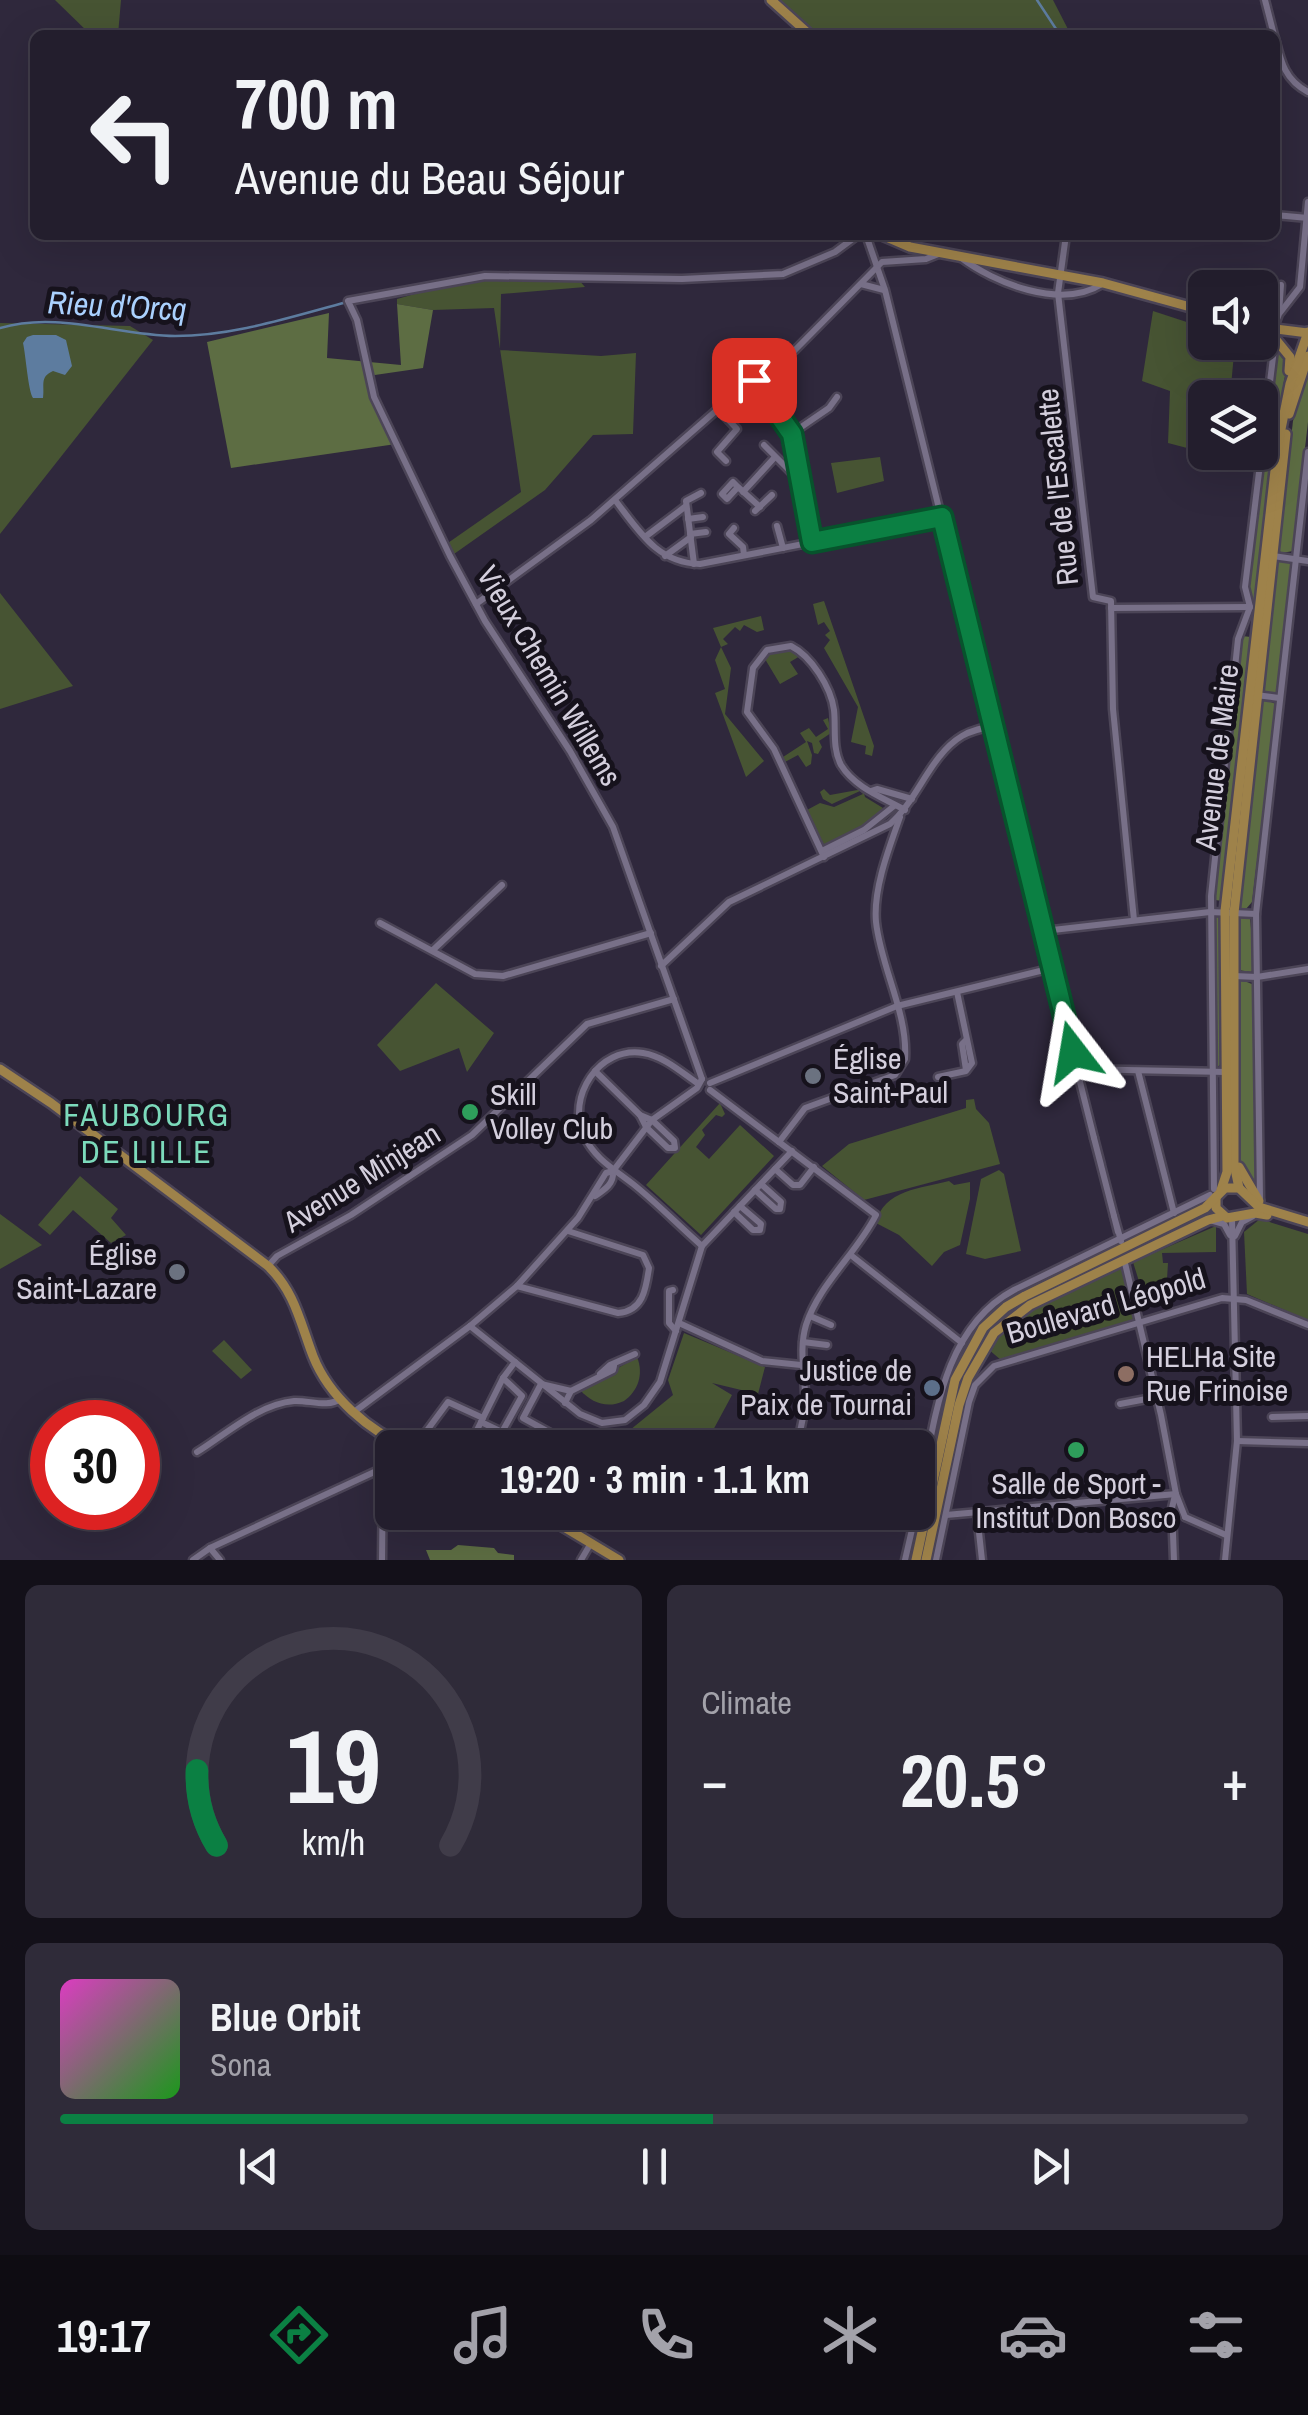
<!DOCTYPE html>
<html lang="en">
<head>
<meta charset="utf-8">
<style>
	:root { --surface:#231e2d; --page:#2f2b39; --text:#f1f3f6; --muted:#a3a2aa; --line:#403c49; --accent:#0b8043 }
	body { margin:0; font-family:"Archivo Narrow",sans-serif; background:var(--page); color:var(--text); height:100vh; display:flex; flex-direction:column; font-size:38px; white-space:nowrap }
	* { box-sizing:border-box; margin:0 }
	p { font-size:32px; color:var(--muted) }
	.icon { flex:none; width:55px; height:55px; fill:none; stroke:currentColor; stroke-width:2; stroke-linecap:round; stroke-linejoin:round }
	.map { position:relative; height:1560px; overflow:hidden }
	.panel { display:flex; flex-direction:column; gap:25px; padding:25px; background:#131019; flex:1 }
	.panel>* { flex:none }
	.guide { position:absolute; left:30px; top:30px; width:1250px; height:210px; border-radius:15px; box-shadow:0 10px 40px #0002,0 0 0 2px var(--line); background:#231e2d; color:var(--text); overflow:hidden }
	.fabs { position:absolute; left:1188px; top:270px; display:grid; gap:20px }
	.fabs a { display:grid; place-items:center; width:90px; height:90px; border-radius:15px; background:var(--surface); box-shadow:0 10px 40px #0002,0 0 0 2px var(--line); font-size:50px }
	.speed { position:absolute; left:30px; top:1400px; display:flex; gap:20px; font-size:50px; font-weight:700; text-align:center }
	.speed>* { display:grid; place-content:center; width:130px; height:130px; border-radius:50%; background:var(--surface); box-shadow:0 10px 40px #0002,0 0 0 2px var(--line); line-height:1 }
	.speed .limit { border:15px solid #d22; background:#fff; color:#111 }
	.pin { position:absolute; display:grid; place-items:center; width:85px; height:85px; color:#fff; margin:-42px; border-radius:20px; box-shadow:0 5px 15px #0006 }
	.me { position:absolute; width:110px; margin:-55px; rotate:346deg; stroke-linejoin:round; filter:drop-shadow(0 0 8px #0008) }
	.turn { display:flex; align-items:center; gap:35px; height:210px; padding:0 40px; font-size:45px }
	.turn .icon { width:130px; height:130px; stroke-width:2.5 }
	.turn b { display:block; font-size:70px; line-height:85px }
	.big { font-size:75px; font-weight:700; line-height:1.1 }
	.panel .card { flex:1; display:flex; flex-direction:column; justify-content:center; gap:15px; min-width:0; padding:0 35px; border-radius:15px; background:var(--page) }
	.panel .dial { align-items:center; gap:0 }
	.dial svg { height:260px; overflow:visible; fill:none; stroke:var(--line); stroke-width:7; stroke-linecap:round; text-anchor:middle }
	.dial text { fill:var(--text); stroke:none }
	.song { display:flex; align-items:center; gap:30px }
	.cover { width:120px; height:120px; border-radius:15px; background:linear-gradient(135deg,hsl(310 70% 55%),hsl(120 70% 35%)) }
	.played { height:10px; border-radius:5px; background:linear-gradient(90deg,var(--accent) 55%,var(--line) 55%) }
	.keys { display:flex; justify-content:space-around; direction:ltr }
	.heat { display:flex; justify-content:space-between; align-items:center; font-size:55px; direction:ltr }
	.panel .tiles { flex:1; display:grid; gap:25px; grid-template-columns:1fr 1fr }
	.card:last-child { grid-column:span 2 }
	.trip { position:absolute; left:375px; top:1430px; width:560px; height:100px; border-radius:15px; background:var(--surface); box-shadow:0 10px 40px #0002,0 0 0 2px var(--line); font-weight:700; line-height:100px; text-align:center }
	.dock { display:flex; height:160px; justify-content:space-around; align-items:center; background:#0e0c12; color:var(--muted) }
	.dock .icon { width:70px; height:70px }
	.dock .on { color:var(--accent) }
	.dock b { font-size:45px; color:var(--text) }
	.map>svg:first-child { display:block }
</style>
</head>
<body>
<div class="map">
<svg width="1308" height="1560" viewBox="0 0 1308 1560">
	<rect width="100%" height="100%" fill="#2f283c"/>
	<g fill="#475433">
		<polygon points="55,0 121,0 118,35 91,35"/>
		<polygon points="778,0 1053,0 1071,35 816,35"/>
		<polygon points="474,277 578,279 585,287 501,294 500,350 601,356 636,353 633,434 593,435 545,490 454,554 445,545 521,492 494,308 433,310 397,304 397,299"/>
		<polygon points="1153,311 1205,328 1205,342 1235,343 1230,397 1192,387 1187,448 1168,443 1170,391 1142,381"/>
		<polygon points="0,323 130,326 153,340 0,534"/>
		<polygon points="880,457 884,481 837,493 831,463"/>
		<polygon points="0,593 73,686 0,709"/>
		<polygon points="824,601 874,746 872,756 865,754 866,746 851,742 858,707 824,648 830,640 825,635 830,631 824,622 818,625 813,604"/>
		<polygon points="761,616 764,630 757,632 744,625 740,631 735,627 723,639 728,644 721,647 731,668 725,714 764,761 746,777 715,693 725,689 715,660 721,647 713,628"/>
		<polygon points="788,649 800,656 790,662 798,674 780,684 765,659 766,655"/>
		<polygon points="828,718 831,733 819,741 822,747 818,754 814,753 812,743 807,741 812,755 811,764 806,767 798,755 785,762 783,757 806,742 800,733 809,728 816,737 828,729 823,720"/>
		<path d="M824 789 830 795 863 789 865 797 883 808C866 826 847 837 825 847L807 810 820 803 834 807 863 794 860 791 832 804 823 799 820 792Z"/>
		<polygon points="436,983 494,1033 467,1072 459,1048 400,1071 377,1045"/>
		<polygon points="974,1099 976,1109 989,1123 1000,1164 864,1200 822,1166 849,1144 966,1108 966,1100"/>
		<polygon points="720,1103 725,1114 722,1117 716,1115 702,1130 705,1135 696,1147 709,1159 740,1125 774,1156 701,1235 646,1185"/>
		<polygon points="999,1170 1004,1174 1021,1251 985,1259 966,1254 981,1179"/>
		<polygon points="80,1176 118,1209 111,1218 126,1235 111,1243 73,1210 50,1235 38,1225"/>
		<path d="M949 1181 954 1185 970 1182V1199L960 1245 944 1252 932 1266 899 1235 876 1223C883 1190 922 1188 949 1181Z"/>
		<polygon points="0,1214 42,1245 0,1269"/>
		<polygon points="1260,1219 1308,1234 1308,1320 1247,1294 1244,1232"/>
		<polygon points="1216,1226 1216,1252 1162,1253 1163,1263 1168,1263 1167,1279 1173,1296 1146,1304 1133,1262"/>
		<path d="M1122 1267 1134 1320 1001 1360 988 1349C1020 1306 1074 1287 1122 1267Z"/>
		<polygon points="684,1333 765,1367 758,1394 712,1383 732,1395 704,1447 619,1447 614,1443 673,1395 668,1380"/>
		<polygon points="224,1340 252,1370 241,1379 212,1351"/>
		<path d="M637 1357C644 1374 638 1391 624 1401 607 1409 592 1403 580 1390Z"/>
	</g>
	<g fill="#5d6d43">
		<polygon points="397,304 433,310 423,368 368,376 396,444 231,468 207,342 329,313 327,358 401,365"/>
		<polygon points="1277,347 1288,359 1273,443 1254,603 1247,585"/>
		<polygon points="1308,368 1308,422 1293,551 1282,553 1278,550 1293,421"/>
		<polygon points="1286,561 1292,564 1276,693 1262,694 1275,562"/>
		<polygon points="1242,636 1251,637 1251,644 1223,901 1215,900"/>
		<polygon points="1262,699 1276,704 1252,902 1246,909 1239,909"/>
		<polygon points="1213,914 1221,916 1223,1061 1216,1069"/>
		<polygon points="1250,916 1254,968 1251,972 1238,970 1236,919"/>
		<polygon points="1240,979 1254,985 1256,1192 1238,1157 1236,982"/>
		<polygon points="458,1545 494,1548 498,1553 514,1555 514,1560 430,1560 426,1550 451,1550"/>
	</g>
	<path fill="#5d7c9f" d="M33 335H56L66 340 72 366 65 375 53 371C39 377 45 386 43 398H33C28 390 26 357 23 343L27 337Z"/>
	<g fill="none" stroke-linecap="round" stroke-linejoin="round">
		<g stroke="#5d7c9f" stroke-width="2.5">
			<polyline points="1037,0 1060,35"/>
			<path d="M0 328C57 311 116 335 175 336 234 336 290 317 347 302"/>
		</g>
		<g stroke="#4c4557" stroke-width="11">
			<g id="minor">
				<polyline points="1265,0 1274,35"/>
				<path d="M1275 38C1281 62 1285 80 1308 92"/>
				<polyline points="1275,215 1308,218"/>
				<polyline points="866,235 885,290 1055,978"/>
				<polyline points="1066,235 1058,293 1093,597 1111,601 1113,709 1134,920"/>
				<path d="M960 257C994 283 1061 310 1102 284"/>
				<polyline points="861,284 884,290"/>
				<polyline points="1279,313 1281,285"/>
				<polyline points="1273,330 1279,314 1300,287 1308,202"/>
				<polyline points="753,380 791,434 812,543"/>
				<polyline points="718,409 737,429 717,452 726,461"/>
				<polyline points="791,434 829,408 837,397"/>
				<polyline points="764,445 791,472 799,472"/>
				<polyline points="738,487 733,482 722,494 727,499 738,487 760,507"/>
				<polyline points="743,492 775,457"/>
				<path d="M615 500C639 531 657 563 700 564L942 517"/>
				<polyline points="755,511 772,495"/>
				<polyline points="688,519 703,517"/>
				<polyline points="777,526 783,548"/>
				<polyline points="734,528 729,534 743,547 744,555"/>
				<polyline points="690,534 706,532"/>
				<polyline points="645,537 686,506"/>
				<polyline points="665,556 691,537"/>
				<polyline points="1273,556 1308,561"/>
				<polyline points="694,564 686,501 701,493"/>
				<polyline points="476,604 591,520 718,409 795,350 882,262 926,259 941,253"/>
				<polyline points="1111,608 1250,607"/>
				<polyline points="1256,695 1279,698"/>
				<polyline points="871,791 877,789 912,799"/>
				<polyline points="822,851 864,830 894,806"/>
				<path d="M824 857 774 749 747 712 753 668 767 650 791 646C811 656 831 687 834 710 836 728 832 748 841 765 855 788 884 798 905 810"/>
				<polyline points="380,923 475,974 503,976 651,933"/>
				<polyline points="1044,931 1210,912 1256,914"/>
				<polyline points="433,950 502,885"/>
				<path d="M661 966 729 902 890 824C918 800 930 755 962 736 972 730 983 728 994 726"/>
				<polyline points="1234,976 1257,977 1308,969"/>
				<polyline points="1057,987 1055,978 1073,1052"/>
				<polyline points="966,1040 962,1044 966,1070"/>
				<polyline points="1077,1069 1226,1072"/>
				<polyline points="595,1071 640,1115"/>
				<polyline points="1138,1071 1174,1213"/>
				<polyline points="938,1077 966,1071 972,1063 957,992"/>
				<polyline points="702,1079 613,827 570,751 485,621 450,556 374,397 357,320 348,301 485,276 682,279 783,274 835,252 858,235"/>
				<path d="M697 1083C680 1071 663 1056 643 1053 599 1046 566 1097 584 1136 595 1159 614 1169 633 1184 657 1203 679 1226 702 1246"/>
				<polyline points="710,1083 897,1006 1052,968"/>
				<path d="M710 1090 876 1215C857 1253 819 1284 806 1325 798 1352 806 1376 805 1402 804 1418 800 1432 796 1448"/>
				<polyline points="1083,1094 1079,1078 1094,1138"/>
				<polygon points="640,1115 652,1120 674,1141 675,1148 668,1148 646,1127"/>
				<path d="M779 1142 805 1108 895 1075 905 1059C908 1013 881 968 876 922 873 889 889 848 900 817"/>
				<polyline points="1101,1165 1094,1138 1114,1216"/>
				<polyline points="775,1169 793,1185 800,1185 814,1167"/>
				<polyline points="1214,1189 1211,896 1238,639 1250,607 1245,587 1275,341"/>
				<polyline points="755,1190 776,1209 780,1209 781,1202 761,1184"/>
				<path d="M595 1196C604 1190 614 1184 613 1172"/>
				<polyline points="1260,1198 1256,914 1308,452"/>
				<polyline points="734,1212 753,1230 760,1230 761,1224 740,1206"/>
				<polyline points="1210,1220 1224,1224 1230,1235"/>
				<polyline points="1118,1232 1114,1216 1121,1241"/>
				<polyline points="1235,1236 1242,1222 1253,1216"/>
				<polyline points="852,1256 962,1343"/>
				<polyline points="1124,1259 1161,1415 1176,1494 1185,1517"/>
				<polyline points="268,1266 277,1256 351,1215 472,1135 587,1024 674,999"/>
				<path d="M517 1286 618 1313C643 1311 646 1289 649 1268L643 1255 568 1231"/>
				<polyline points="673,1290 669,1291 669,1323 676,1331"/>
				<polyline points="810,1316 831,1325"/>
				<polyline points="679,1323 762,1361 801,1365"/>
				<polyline points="470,1326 580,1414 602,1423 625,1420 644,1405 660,1382 702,1246 792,1151"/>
				<polyline points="803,1342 827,1345"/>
				<polyline points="600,1374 610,1365 635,1354"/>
				<polyline points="571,1391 613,1370 614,1366"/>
				<polyline points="565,1403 571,1391 541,1384 523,1418 578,1448"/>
				<polyline points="1120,1404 1157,1397"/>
				<polyline points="354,1412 470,1326 517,1286 578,1218 606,1173 613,1171 652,1120 697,1088 702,1079"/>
				<polyline points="1272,1417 1308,1416"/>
				<polyline points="481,1422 502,1432 522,1396 503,1378"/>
				<polyline points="1237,1441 1308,1443"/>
				<polyline points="414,1448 448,1402 483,1418"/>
				<polyline points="468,1448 503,1378 515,1362"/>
				<path d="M197 1452C226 1434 259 1404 294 1401 309 1400 328 1408 340 1399"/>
				<path d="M918 1504C934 1430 939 1330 1014 1290L1210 1195"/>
				<polyline points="977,1514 982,1560"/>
				<polyline points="946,1515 1176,1494"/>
				<polyline points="1185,1517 1226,1535"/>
				<polyline points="210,1548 220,1560"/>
				<polyline points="193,1560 210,1548 383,1468"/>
				<polyline points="382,1560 383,1468 393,1441"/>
				<polyline points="581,1560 591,1543"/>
				<polyline points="905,1560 916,1512"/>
				<polyline points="936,1560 969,1402 975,1385 994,1366 1222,1298 1246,1300 1308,1325"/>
				<polyline points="1174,1560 1172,1508 1175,1495"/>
				<polyline points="1225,1560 1237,1441 1232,1219"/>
			</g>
		</g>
		<g stroke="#4c4557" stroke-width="14">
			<g id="major">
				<polyline points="771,0 810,35"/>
				<polyline points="882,235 910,247 1103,283 1205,311"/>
				<polyline points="1260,327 1308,333"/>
				<polyline points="1273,330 1273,336 1290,357 1289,371"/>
				<polyline points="1289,414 1308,356"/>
				<path d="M0 1069 51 1103 268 1266C295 1292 300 1322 313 1356 329 1397 369 1431 409 1448"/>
				<polyline points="1239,1167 1259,1201"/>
				<polyline points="1239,1188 1234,1164 1234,913 1286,434"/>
				<polyline points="1221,1190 1227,1172 1225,911 1278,444 1290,384 1308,332"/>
				<polyline points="1216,1197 1216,1208 1227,1218 1255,1213 1267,1215"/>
				<polyline points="539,1512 619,1560"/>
				<polyline points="916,1560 955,1380 983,1328 1006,1307 1025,1296 1205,1208 1225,1188 1239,1188 1259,1207 1308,1222"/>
				<polyline points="926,1560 959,1405 968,1378 994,1333 1030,1305 1208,1220 1223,1216"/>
			</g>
		</g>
		<use href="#minor" stroke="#787088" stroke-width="6"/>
		<use href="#major" stroke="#9e824a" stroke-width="9"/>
	</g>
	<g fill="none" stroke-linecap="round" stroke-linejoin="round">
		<g stroke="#07532c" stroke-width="25">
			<polyline id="route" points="754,380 792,434 812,542 942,517 1073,1052"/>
		</g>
		<use href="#route" stroke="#0b8043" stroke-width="18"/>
	</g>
	<g fill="#6b7280" stroke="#16121c" stroke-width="4">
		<circle cx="813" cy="1076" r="10"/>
		<circle cx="177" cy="1272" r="10"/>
	</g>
	<g fill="#2e9e5b" stroke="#16121c" stroke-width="4">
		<circle cx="470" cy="1112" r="10"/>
		<circle cx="1076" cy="1450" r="10"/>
	</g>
	<circle fill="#8d6e63" stroke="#16121c" stroke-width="4" cx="1126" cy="1374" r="10"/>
	<circle fill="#5c6f8a" stroke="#16121c" stroke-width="4" cx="932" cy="1388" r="10"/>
	<g text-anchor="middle" stroke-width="10" stroke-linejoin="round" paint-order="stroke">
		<g font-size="30" fill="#d4cfdd" stroke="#16121c">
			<text transform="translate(1058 487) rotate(-96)" y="10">Rue de l'Escalette</text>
			<text transform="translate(549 676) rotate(59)" y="10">Vieux Chemin Willems</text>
			<text transform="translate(1217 757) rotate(-83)" y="10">Avenue de Maire</text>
			<text transform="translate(362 1178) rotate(-32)" y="10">Avenue Minjean</text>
			<text transform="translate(1106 1306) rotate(-16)" y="10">Boulevard Léopold</text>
		</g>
		<g font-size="30" fill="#d4cfdd" stroke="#16121c" text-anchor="start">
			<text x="833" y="1069">Église<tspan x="833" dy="34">Saint-Paul</tspan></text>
			<text x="490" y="1105">Skill<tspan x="490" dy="34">Volley Club</tspan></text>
			<text x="157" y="1265" text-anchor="end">Église<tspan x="157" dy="34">Saint-Lazare</tspan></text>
			<text x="1146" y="1367">HELHa Site<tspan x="1146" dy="34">Rue Frinoise</tspan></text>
			<text x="912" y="1381" text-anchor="end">Justice de<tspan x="912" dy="34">Paix de Tournai</tspan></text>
			<text x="1076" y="1494" text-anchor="middle">Salle de Sport -<tspan x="1076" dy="34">Institut Don Bosco</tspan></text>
		</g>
		<g font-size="32" font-style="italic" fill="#aad1fe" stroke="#16121c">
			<text transform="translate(117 306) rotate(3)" y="11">Rieu d'Orcq</text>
		</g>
		<g font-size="32" letter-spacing="2.5" fill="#7cdabb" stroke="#16121c">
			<text x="147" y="1126">FAUBOURG<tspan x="147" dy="37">DE LILLE</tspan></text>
		</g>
	</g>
</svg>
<div class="fabs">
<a><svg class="icon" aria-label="sound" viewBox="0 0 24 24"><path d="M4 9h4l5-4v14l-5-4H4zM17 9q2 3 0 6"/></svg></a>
<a><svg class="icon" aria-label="layers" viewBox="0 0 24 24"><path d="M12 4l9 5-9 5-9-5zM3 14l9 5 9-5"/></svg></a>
</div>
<div class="speed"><div class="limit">30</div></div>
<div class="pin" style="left:754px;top:380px;background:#d93025"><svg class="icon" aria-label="arrive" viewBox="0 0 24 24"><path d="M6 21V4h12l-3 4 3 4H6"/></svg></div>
<svg class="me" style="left:1073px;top:1052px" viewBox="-20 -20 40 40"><path d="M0-17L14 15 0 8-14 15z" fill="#0b8043" stroke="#fff" stroke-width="4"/></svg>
<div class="trip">19:20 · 3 min · 1.1 km</div>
<div class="guide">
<div class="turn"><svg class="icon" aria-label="left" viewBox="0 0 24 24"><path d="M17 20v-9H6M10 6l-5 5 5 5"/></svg><div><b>700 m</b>Avenue du Beau Séjour</div></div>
</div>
</div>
<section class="panel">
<div class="tiles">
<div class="card dial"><svg viewBox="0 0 100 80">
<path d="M14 69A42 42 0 1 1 86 69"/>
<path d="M14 69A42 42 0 0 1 8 46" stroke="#0b8043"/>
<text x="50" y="56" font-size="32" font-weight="700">19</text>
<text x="50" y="72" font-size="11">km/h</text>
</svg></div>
<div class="card"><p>Climate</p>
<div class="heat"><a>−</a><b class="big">20.5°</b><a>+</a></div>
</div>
<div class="card">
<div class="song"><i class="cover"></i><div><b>Blue Orbit</b><p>Sona</p></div></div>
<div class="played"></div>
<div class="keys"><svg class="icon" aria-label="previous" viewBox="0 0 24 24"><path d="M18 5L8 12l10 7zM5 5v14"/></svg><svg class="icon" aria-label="pause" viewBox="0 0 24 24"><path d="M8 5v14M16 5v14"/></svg><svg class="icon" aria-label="next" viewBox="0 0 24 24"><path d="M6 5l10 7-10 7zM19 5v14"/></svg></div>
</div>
</div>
</section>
<nav class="dock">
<b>19:17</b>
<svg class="icon on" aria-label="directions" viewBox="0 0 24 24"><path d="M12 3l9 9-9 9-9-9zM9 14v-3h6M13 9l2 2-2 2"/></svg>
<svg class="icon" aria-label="music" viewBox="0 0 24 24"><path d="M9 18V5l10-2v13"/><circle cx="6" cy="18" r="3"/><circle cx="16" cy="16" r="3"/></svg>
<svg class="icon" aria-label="phone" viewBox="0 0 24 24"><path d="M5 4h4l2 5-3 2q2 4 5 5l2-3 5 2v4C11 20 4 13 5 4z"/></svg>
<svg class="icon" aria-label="climate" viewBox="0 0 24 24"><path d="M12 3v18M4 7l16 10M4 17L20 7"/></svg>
<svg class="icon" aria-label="car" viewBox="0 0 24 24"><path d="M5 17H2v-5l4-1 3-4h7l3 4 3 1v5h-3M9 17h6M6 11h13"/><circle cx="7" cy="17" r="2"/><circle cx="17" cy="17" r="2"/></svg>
<svg class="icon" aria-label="filters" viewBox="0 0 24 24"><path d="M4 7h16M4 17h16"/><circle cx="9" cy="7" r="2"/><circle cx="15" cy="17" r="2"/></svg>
</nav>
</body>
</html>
